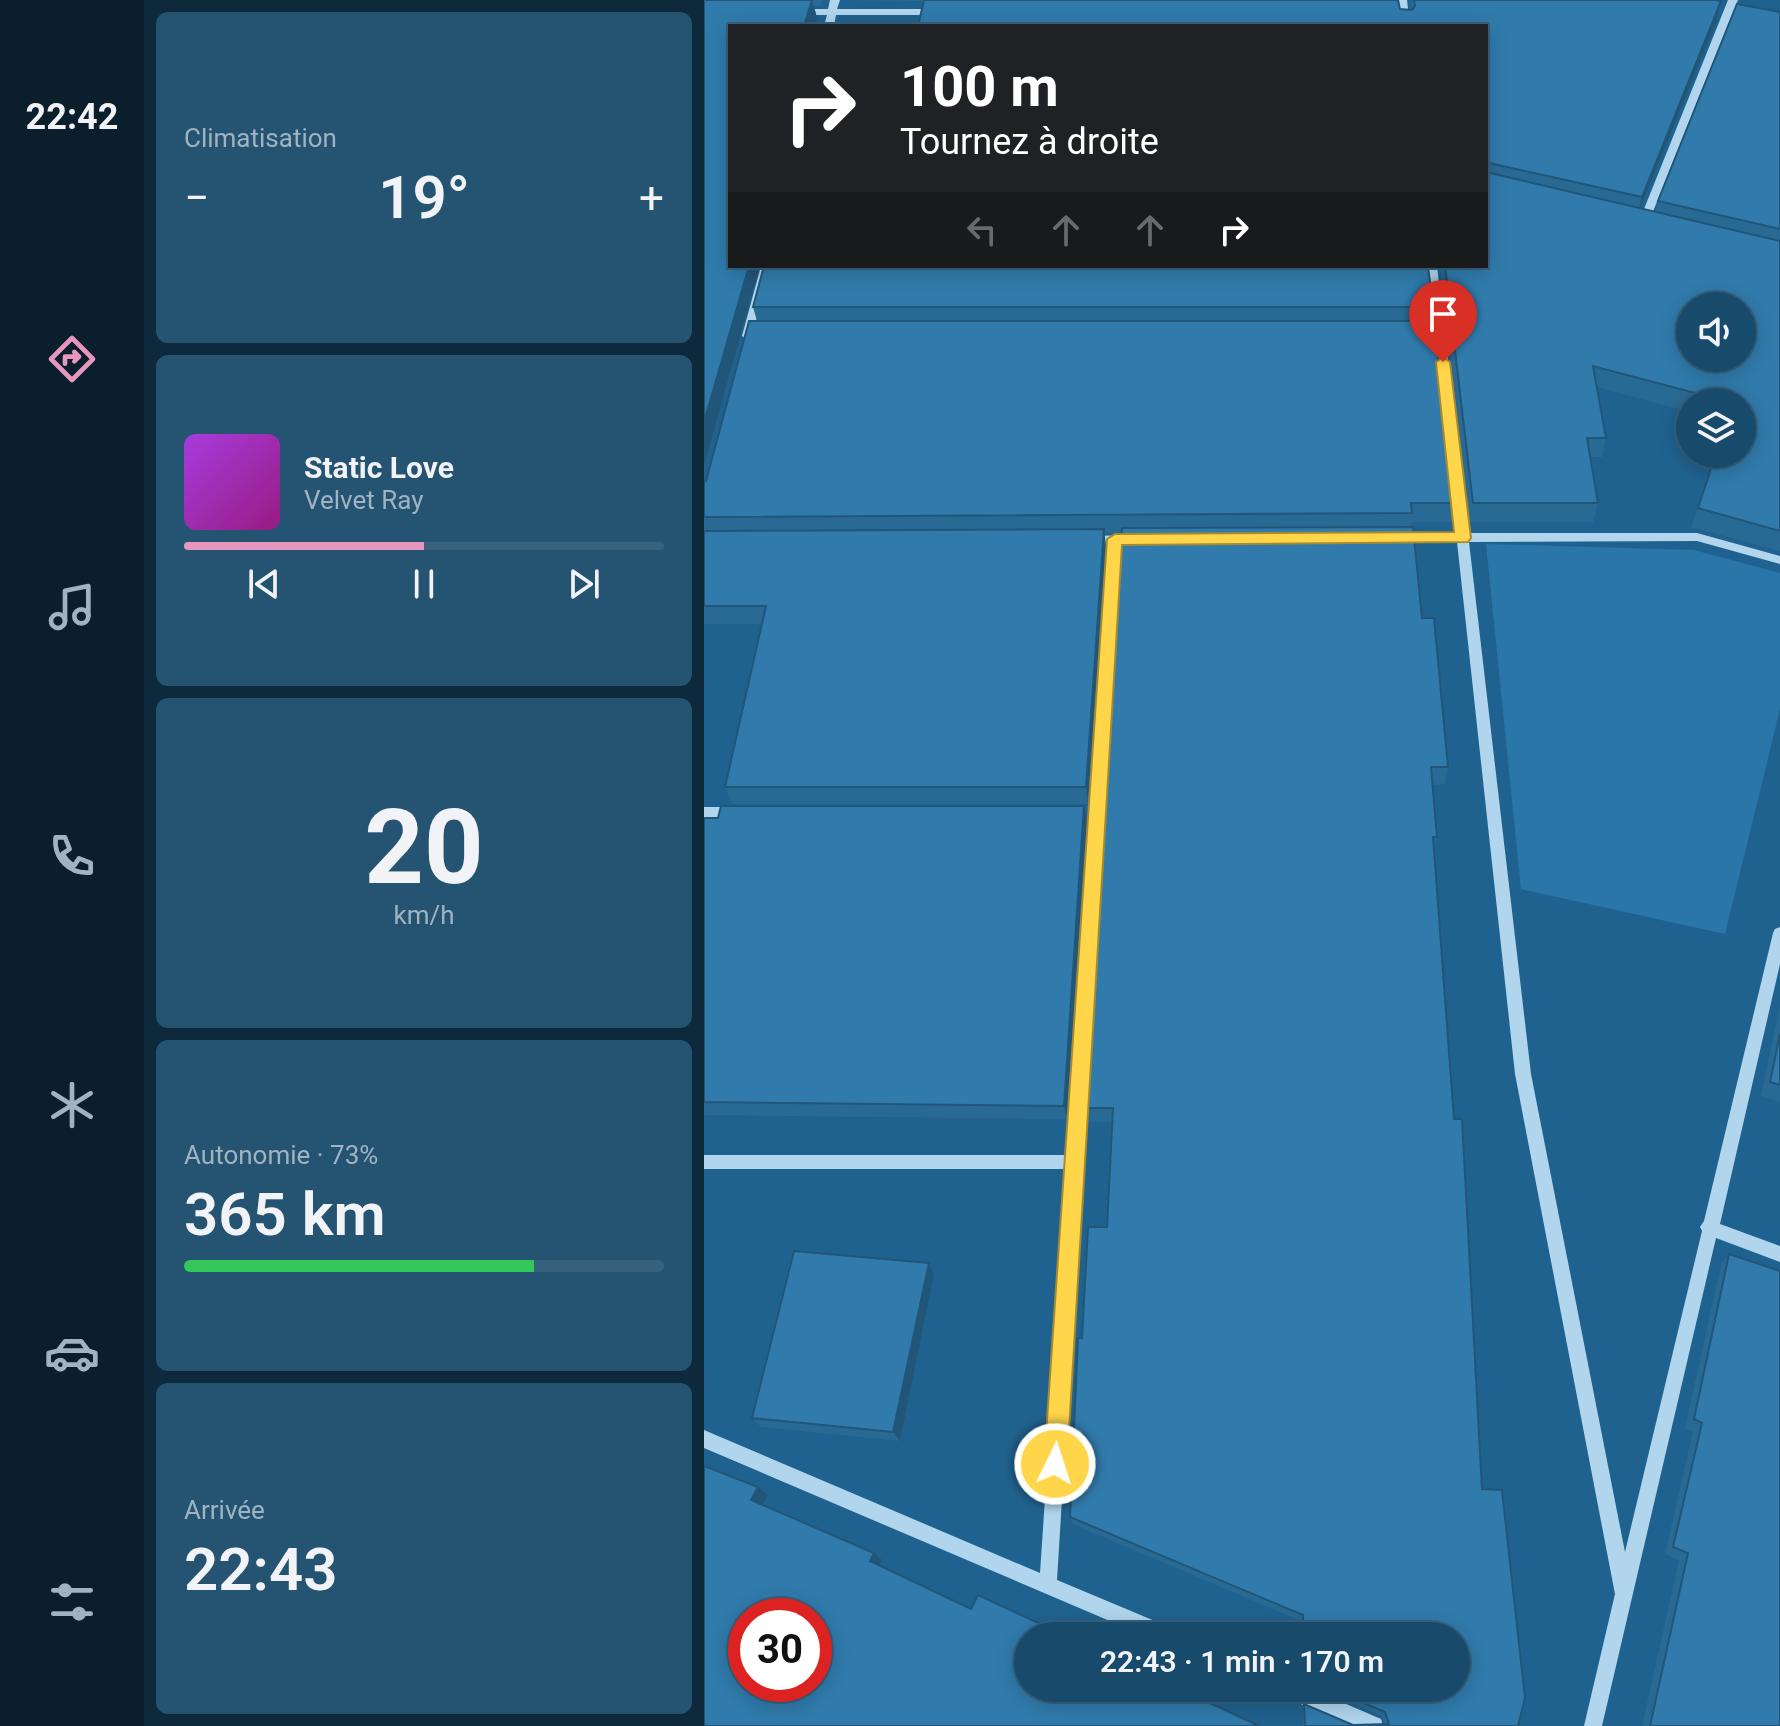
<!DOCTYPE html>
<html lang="fr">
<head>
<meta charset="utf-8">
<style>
	:root { --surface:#184a6b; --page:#255473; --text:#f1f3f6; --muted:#9fb3c1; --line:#36627e; --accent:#e797bd }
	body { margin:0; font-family:Roboto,sans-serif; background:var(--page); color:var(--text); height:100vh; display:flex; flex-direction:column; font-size:30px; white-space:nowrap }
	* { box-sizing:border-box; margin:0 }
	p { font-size:26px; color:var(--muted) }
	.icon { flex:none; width:44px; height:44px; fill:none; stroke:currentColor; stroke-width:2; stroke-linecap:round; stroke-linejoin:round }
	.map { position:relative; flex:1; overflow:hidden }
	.drawer { display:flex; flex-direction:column; gap:12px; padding:12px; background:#0d293b; width:560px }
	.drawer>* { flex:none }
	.top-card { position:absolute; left:24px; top:24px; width:760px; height:244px; border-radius:0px; box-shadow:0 4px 20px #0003,0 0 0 2px var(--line); background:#202124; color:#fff; overflow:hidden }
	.fabs { position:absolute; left:972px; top:292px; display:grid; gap:16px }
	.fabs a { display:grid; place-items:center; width:80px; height:80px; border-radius:50%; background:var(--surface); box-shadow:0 4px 20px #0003,0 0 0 2px var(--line); font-size:40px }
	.speed { position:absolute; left:24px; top:1598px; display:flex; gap:16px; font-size:40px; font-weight:700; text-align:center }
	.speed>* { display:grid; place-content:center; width:104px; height:104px; border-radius:50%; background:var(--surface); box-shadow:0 4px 20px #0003,0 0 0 2px var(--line); line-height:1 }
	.speed .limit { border:12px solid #d22; background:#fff; color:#111 }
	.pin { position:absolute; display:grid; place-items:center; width:68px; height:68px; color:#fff; margin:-82px -34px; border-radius:50% 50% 50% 0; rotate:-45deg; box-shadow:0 0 8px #0007 }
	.pin .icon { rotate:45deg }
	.me { position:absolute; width:88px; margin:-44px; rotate:4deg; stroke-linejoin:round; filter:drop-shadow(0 0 6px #0008) }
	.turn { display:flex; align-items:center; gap:28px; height:168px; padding:0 40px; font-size:36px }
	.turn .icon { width:104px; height:104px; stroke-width:2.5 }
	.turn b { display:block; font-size:56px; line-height:68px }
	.lanes { display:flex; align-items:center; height:76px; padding:0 40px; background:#0003; justify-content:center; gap:40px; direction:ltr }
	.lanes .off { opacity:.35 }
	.big { font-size:60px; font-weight:600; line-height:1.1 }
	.drawer .tile { flex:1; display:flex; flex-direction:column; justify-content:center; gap:12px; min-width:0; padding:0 28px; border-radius:12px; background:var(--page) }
	.drawer .dial { align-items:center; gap:0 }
	.dial b { font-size:104px; line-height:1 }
	.song { display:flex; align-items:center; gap:24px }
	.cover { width:96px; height:96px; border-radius:12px; background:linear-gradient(135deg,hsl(280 70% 55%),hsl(310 70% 35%)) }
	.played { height:8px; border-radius:4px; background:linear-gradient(90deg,var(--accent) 50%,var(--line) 50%) }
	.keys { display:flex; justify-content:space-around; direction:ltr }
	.heat { display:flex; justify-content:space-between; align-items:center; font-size:44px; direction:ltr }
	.charge { height:12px; border-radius:6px; background:linear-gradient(90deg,#34c759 73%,var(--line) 0) }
	.trip { position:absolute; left:310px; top:1622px; width:456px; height:80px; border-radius:40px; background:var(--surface); box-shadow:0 4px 20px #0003,0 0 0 2px var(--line); font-weight:600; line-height:80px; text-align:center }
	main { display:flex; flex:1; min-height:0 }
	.tabs { display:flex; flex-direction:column; width:144px; justify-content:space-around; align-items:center; background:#0a1e2b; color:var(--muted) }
	.tabs .icon { width:56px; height:56px }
	.tabs .on { color:var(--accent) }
	.tabs b { font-size:36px; color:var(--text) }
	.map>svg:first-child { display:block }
</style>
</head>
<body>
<main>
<nav class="tabs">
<b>22:42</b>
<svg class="icon on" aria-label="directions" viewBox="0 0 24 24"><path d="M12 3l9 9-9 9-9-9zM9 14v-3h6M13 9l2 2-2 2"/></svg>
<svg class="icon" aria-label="music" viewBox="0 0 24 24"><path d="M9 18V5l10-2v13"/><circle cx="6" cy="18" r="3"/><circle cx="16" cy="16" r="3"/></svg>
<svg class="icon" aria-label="phone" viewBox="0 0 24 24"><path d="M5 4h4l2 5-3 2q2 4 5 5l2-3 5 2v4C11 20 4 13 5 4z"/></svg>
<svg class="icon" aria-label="climate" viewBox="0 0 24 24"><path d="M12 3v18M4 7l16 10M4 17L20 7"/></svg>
<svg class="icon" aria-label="car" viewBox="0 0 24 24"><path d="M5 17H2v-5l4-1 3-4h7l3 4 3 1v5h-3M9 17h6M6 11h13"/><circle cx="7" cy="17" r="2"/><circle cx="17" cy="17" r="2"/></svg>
<svg class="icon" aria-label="filters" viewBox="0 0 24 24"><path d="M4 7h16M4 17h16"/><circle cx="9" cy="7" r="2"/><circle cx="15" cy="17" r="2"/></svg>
</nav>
<section class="drawer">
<div class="tile"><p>Climatisation</p>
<div class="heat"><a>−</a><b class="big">19°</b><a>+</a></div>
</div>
<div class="tile">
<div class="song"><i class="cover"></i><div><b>Static Love</b><p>Velvet Ray</p></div></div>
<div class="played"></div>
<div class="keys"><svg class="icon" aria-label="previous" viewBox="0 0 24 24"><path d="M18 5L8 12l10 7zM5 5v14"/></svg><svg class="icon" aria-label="pause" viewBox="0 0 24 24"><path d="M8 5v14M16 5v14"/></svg><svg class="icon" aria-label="next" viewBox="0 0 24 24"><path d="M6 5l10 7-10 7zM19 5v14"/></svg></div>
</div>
<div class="tile dial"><b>20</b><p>km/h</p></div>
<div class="tile"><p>Autonomie · 73%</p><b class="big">365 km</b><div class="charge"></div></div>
<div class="tile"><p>Arrivée</p><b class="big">22:43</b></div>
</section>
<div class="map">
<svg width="1076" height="1726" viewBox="0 0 1076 1726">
	<rect width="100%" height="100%" fill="#20628f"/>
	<polygon fill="#2a76a8" points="782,544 990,550 1076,573 1076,709 1021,934 817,889"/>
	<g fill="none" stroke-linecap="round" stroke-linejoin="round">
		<g fill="#b0d5ec" fill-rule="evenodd">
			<polygon points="126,0 136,0 133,9 236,9 241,12 236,15 132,15 130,26 120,26 123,15 92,15 87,12 92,9 124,9"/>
			<polygon points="693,0 703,0 706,26 696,26"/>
			<polygon points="1024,0 1034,0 944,224 939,227 935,226 934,224"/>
			<polygon points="57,266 67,266 48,336 43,340 38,336"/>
			<polygon points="723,266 733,266 764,533 993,533 1076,556 1076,564 993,541 765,542 827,1074 921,1552 998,1231 996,1227 1000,1221 1069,933 1071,929 1076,927 1076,964 1016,1224 1076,1246 1076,1262 1012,1238 898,1726 880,1726 911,1594 811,1074 753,542 692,542 686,538 692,534 752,533"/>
			<polygon points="436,535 440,536 442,539 440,542 417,544 353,1580 470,1629 472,1636 441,1636 0,1448 0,1430 336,1573 363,1169 0,1169 0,1155 364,1155 405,544 384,544 378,540 384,536"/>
			<polygon points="0,807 32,807 37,809 39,813 37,817 32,819 0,819"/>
			<polygon points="574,1688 605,1688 677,1719 679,1726 648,1726 576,1695"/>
		</g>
	</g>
	<g fill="#296a94">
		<polygon points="0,0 120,0 118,1 117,6 110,6 113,18 26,266 56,266 0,466"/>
		<polygon points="138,0 694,0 696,9 707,10 706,0 1012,0 1017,1 1013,20 937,208 951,212 954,201 1076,12 1076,551 987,527 1011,457 999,457 1000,454 1038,454 1038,402 986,402 986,412 893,387 902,438 898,457 886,457 894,503 889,522 766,522 736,266 782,266 220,1"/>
		<polygon points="49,307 729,307 727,321 750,503 748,522 707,522 706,527 718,618 744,767 741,784 729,785 733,837 730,853 778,1489 814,1726 599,1726 599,1708 600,1704 649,1725 680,1724 678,1716 613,1688 752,1688 752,1636 598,1636 597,1621 369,1524 366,1517 378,1338 403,1227 408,1122 384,1122 382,1108 418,533 400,533 402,547 384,804 29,804 21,787 58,624 0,624 0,482 2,481 53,321"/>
		<polygon points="380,806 383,822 363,1119 0,1115 0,818"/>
		<polygon points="1076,1006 1076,1102 1057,1096"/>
		<polygon points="1025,1254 1076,1726 938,1726 975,1560 961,1554 989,1432 981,1428 1017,1265"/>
		<polygon points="225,1263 230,1274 196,1441 57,1427 48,1418"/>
	</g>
	<g fill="#225678">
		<polygon points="108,0 113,18 110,26 100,26"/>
		<polygon points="1017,1 1013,20 933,216 938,197"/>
		<polygon points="45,266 56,266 0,466 0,422"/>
		<polygon points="400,529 402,547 384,804 382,787"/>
		<polygon points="380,806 383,822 363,1119 360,1106"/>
		<polygon points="225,1263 230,1274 196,1441 189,1432"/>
		<polygon points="54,1487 64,1495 57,1508 47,1500"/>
		<polygon points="170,1553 178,1560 174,1568 166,1561"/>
	</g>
	<g fill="#307bac" stroke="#225678" stroke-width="2" fill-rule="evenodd">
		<polygon points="0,0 108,0 100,26 26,26 26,266 45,266 0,422"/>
		<polygon points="220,0 694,0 696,9 708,10 711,6 710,0 1012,0 1017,1 938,197 785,163 782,171 782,26 214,26"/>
		<polygon points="1033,4 1076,12 1076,229 954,201"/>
		<path d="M782 172 1076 241V531L994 508 1012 454H1038V402H1018V400L889 366 902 438H883L894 503H769L741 266H782ZM986 306H1038V358H986Z"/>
		<polygon points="60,266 724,266 729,307 49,307"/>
		<polygon points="45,321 730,321 750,503 707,503 708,513 0,517 0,482 2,481"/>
		<polygon points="709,527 718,618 730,618 744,767 727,767 733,837 729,837 750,1119 758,1119 778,1489 798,1490 821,1698 814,1726 601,1726 600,1704 649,1725 685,1724 681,1712 624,1688 752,1688 752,1636 599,1636 599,1615 366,1517 374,1338 378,1338 384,1227 403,1227 409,1108 382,1108 418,528"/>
		<polygon points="400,529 382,787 21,787 62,606 0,606 0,531"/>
		<polygon points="17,806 380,806 360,1106 0,1102 0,818 14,818"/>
		<polygon points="1076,1034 1076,1085 1066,1082"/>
		<polygon points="90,1251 225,1263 189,1432 48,1418"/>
		<polygon points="1025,1254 1076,1271 1076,1726 946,1726 984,1553 969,1547 998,1423 990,1419"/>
		<path d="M0 1466 54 1487 47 1500 170 1553 166 1561 267 1609 274 1595 362 1636H324V1688H474L555 1726H0ZM42 1616H110V1684H42Z"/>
	</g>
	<polygon fill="#ffd54a" stroke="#a68a30" stroke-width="2" points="739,357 746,362 767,538 764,542 418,545 363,1464 359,1472 351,1475 343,1472 340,1464 403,539 411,534 750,532 732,362"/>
</svg>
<div class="fabs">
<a><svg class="icon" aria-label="sound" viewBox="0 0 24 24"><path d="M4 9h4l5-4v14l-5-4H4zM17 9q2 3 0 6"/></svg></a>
<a><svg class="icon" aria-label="layers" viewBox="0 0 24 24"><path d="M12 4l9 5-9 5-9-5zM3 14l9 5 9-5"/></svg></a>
</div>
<div class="speed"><div class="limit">30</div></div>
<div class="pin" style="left:739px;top:362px;background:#d93025"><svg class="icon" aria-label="arrive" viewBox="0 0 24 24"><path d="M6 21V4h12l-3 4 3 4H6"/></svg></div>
<svg class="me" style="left:351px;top:1464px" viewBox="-20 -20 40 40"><circle r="17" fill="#ffd54a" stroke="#fff" stroke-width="3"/><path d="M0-11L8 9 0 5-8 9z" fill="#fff"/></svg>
<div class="trip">22:43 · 1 min · 170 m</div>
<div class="top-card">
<div class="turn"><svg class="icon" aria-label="right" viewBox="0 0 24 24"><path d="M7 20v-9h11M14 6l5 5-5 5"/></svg><div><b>100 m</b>Tournez à droite</div></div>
<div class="lanes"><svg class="icon off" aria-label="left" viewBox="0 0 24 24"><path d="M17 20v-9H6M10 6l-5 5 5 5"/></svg><svg class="icon off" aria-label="ahead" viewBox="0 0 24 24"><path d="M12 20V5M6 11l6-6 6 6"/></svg><svg class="icon off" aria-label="ahead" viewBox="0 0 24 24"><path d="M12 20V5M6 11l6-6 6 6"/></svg><svg class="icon" aria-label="right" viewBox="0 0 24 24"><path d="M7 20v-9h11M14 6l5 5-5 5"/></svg></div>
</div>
</div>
</main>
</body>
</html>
